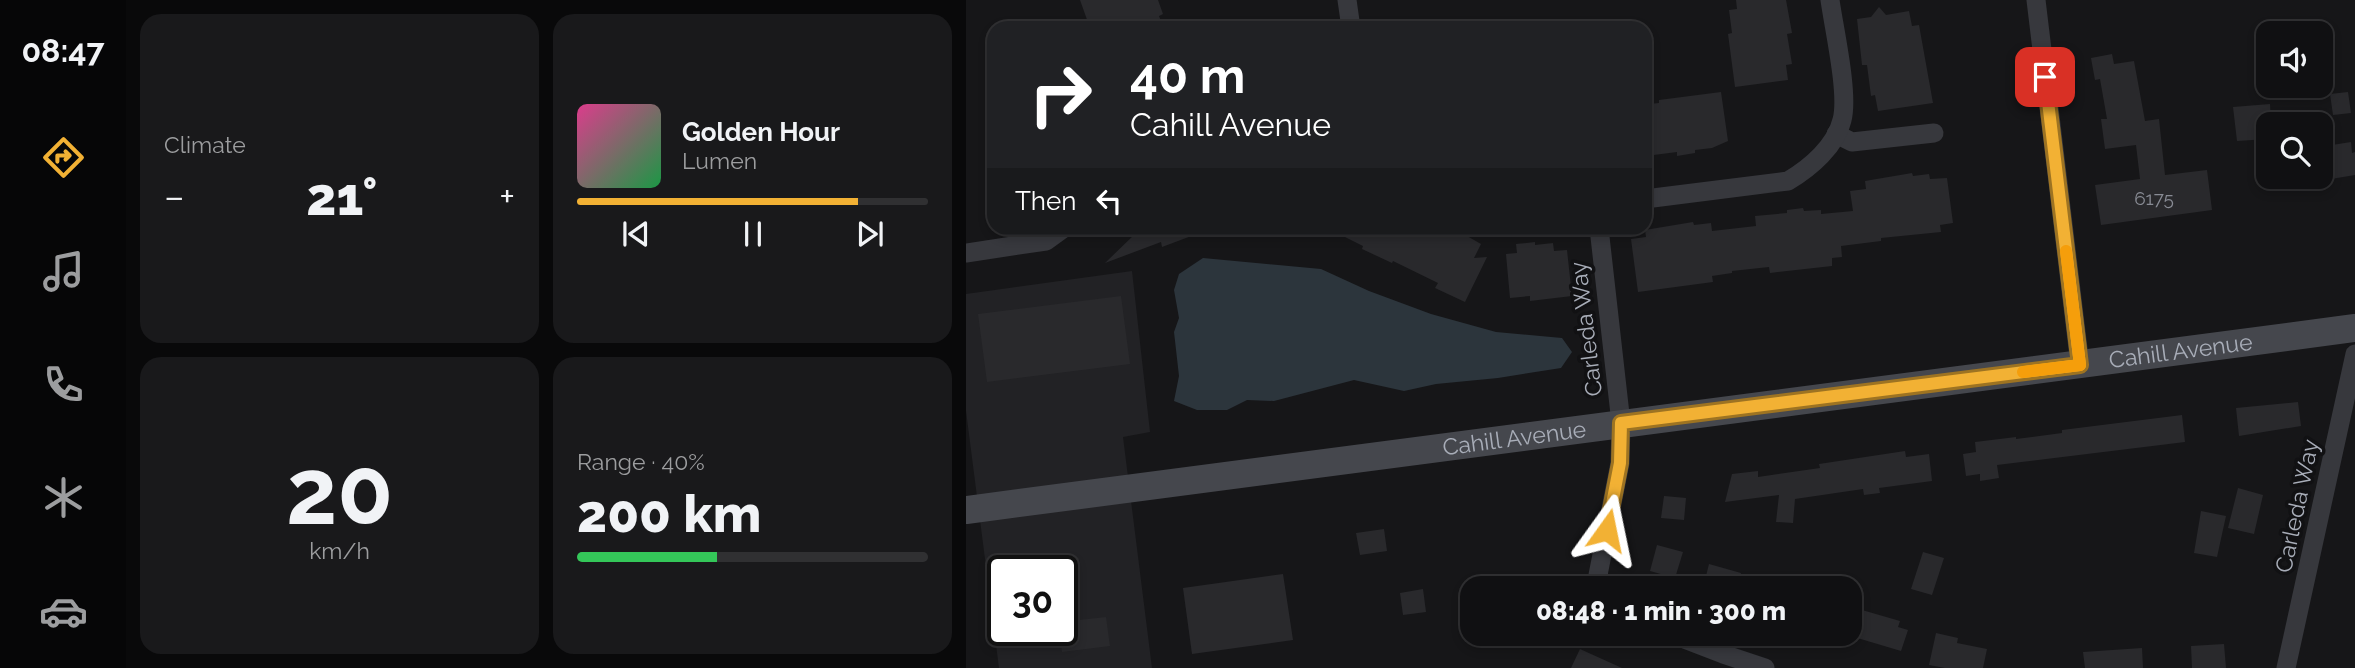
<!DOCTYPE html>
<html lang="en">
<head>
<meta charset="utf-8">
<style>
	:root { --surface:#101012; --page:#19191b; --text:#f1f3f6; --muted:#9c9d9f; --line:#303032; --accent:#f2b134 }
	body { margin:0; font-family:Raleway,sans-serif; background:var(--page); color:var(--text); height:100vh; display:flex; flex-direction:column; font-size:26px; white-space:nowrap }
	* { box-sizing:border-box; margin:0 }
	p { font-size:23px; color:var(--muted) }
	.icon { flex:none; width:38px; height:38px; fill:none; stroke:currentColor; stroke-width:2; stroke-linecap:round; stroke-linejoin:round }
	.map { position:relative; flex:1; overflow:hidden }
	.sheet { display:flex; flex-direction:column; gap:14px; padding:14px; background:#09090a; width:840px }
	.sheet>* { flex:none }
	.hud { position:absolute; left:21px; top:21px; width:665px; height:214px; border-radius:21px; box-shadow:0 4px 10px #0003,0 0 0 2px var(--line); background:#202124; color:#fff; overflow:hidden }
	.controls { position:absolute; left:1290px; top:21px; display:grid; gap:14px }
	.controls a { display:grid; place-items:center; width:77px; height:77px; border-radius:14px; background:var(--surface); box-shadow:0 4px 10px #0003,0 0 0 2px var(--line); font-size:35px }
	.speed { position:absolute; left:21px; top:555px; display:flex; gap:14px; font-size:35px; font-weight:700; text-align:center }
	.speed>* { display:grid; place-content:center; width:91px; height:91px; border-radius:50%; background:var(--surface); box-shadow:0 4px 10px #0003,0 0 0 2px var(--line); line-height:1 }
	.speed .limit { border:4px solid #111; border-radius:10px; background:#fff; color:#111 }
	.pin { position:absolute; display:grid; place-items:center; width:60px; height:60px; color:#fff; margin:-30px; border-radius:14px; box-shadow:0 4px 10px #0006 }
	.me { position:absolute; width:77px; margin:-38px; rotate:12deg; stroke-linejoin:round; filter:drop-shadow(0 0 5px #0008) }
	.turn { display:flex; align-items:center; gap:24px; height:147px; padding:0 28px; font-size:32px }
	.turn .icon { width:91px; height:91px; stroke-width:2.5 }
	.turn b { display:block; font-size:49px; line-height:60px }
	.then { display:flex; align-items:center; height:66px; padding:0 28px; background:#0003; gap:14px; font-size:26px }
	.big { font-size:52px; font-weight:800; line-height:1.1 }
	.sheet .card { flex:1; display:flex; flex-direction:column; justify-content:center; gap:10px; min-width:0; padding:0 24px; border-radius:21px; background:var(--page) }
	.sheet .dial { align-items:center; gap:0 }
	.dial b { font-size:91px; line-height:1 }
	.song { display:flex; align-items:center; gap:21px }
	.cover { width:84px; height:84px; border-radius:10px; background:linear-gradient(135deg,hsl(330 70% 55%),hsl(140 70% 35%)) }
	.played { height:7px; border-radius:4px; background:linear-gradient(90deg,var(--accent) 80%,var(--line) 80%) }
	.keys { display:flex; justify-content:space-around; direction:ltr }
	.heat { display:flex; justify-content:space-between; align-items:center; font-size:38px; direction:ltr }
	.charge { height:10px; border-radius:5px; background:linear-gradient(90deg,#34c759 40%,var(--line) 0) }
	.sheet .tiles { flex:1; display:grid; gap:14px; grid-template-columns:repeat(2,1fr) }
	.trip { position:absolute; left:494px; top:576px; width:402px; height:70px; border-radius:21px; background:var(--surface); box-shadow:0 4px 10px #0003,0 0 0 2px var(--line); font-weight:800; line-height:70px; text-align:center }
	main { display:flex; flex:1; min-height:0 }
	.menu { display:flex; flex-direction:column; width:126px; justify-content:space-around; align-items:center; background:#060607; color:var(--muted) }
	.menu .icon { width:49px; height:49px }
	.menu .active { color:var(--accent) }
	.menu b { font-size:32px; color:var(--text) }
	.map>svg:first-child { display:block }
</style>
</head>
<body>
<main>
<nav class="menu">
<b>08:47</b>
<svg class="icon active" aria-label="directions" viewBox="0 0 24 24"><path d="M12 3l9 9-9 9-9-9zM9 14v-3h6M13 9l2 2-2 2"/></svg>
<svg class="icon" aria-label="music" viewBox="0 0 24 24"><path d="M9 18V5l10-2v13"/><circle cx="6" cy="18" r="3"/><circle cx="16" cy="16" r="3"/></svg>
<svg class="icon" aria-label="phone" viewBox="0 0 24 24"><path d="M5 4h4l2 5-3 2q2 4 5 5l2-3 5 2v4C11 20 4 13 5 4z"/></svg>
<svg class="icon" aria-label="climate" viewBox="0 0 24 24"><path d="M12 3v18M4 7l16 10M4 17L20 7"/></svg>
<svg class="icon" aria-label="car" viewBox="0 0 24 24"><path d="M5 17H2v-5l4-1 3-4h7l3 4 3 1v5h-3M9 17h6M6 11h13"/><circle cx="7" cy="17" r="2"/><circle cx="17" cy="17" r="2"/></svg>
</nav>
<section class="sheet">
<div class="tiles">
<div class="card"><p>Climate</p>
<div class="heat"><a>−</a><b class="big">21°</b><a>+</a></div>
</div>
<div class="card">
<div class="song"><i class="cover"></i><div><b>Golden Hour</b><p>Lumen</p></div></div>
<div class="played"></div>
<div class="keys"><svg class="icon" aria-label="previous" viewBox="0 0 24 24"><path d="M18 5L8 12l10 7zM5 5v14"/></svg><svg class="icon" aria-label="pause" viewBox="0 0 24 24"><path d="M8 5v14M16 5v14"/></svg><svg class="icon" aria-label="next" viewBox="0 0 24 24"><path d="M6 5l10 7-10 7zM19 5v14"/></svg></div>
</div>
<div class="card dial"><b>20</b><p>km/h</p></div>
<div class="card"><p>Range · 40%</p><b class="big">200 km</b><div class="charge"></div></div>
</div>
</section>
<div class="map">
<svg width="1389" height="668" viewBox="0 0 1389 668">
	<rect width="100%" height="100%" fill="#161618"/>
	<path fill="#222225" fill-rule="evenodd" d="M166 271 184 432 157 437 186 668H33L0 411V294ZM37 570H96V630H37Z"/>
	<polygon fill="#2c353c" points="237,258 355,269 403,291 465,314 530,332 596,338 606,352 595,368 532,378 470,384 438,391 388,380 308,401 281,400 261,410 231,410 208,401 213,376 208,332 213,318 208,290 213,274"/>
	<g fill="#29292c">
		<polygon points="114,0 192,0 197,14 193,16 196,24 186,28 124,28"/>
		<polygon points="770,0 820,0 826,33 821,34 826,64 820,65 822,80 769,87 762,34 766,33 763,10 771,9"/>
		<polygon points="913,7 920,15 943,11 946,26 953,25 967,103 912,111 909,95 905,96 901,65 896,65 891,19 905,17"/>
		<polygon points="1146,54 1148,64 1168,61 1179,121 1193,119 1199,175 1241,170 1246,210 1135,225 1129,185 1174,179 1170,145 1139,149 1135,119 1141,119 1134,79 1129,80 1125,58"/>
		<polygon points="755,92 762,141 746,148 729,150 729,153 711,156 711,152 680,156 679,107 683,107 683,104 693,103 693,100"/>
		<polygon points="1382,92 1385,113 1367,115 1364,94"/>
		<polygon points="1304,104 1305,124 1302,124 1302,139 1271,141 1267,107"/>
		<polygon points="1385,142 1386,153 1389,152 1389,175 1365,179 1362,159 1367,158 1366,145"/>
		<polygon points="946,173 947,176 963,174 964,179 981,178 987,223 974,225 975,232 915,238 915,241 875,246 876,257 866,258 866,266 804,273 803,267 766,271 766,273 746,276 747,282 672,292 665,239 680,237 679,230 727,222 728,225 745,223 746,231 790,226 789,216 821,213 821,210 837,208 838,211 855,210 855,214 887,211 884,191 900,189 899,181"/>
		<polygon points="166,228 243,228 244,229 196,247 195,242 139,263 169,234"/>
		<polygon points="361,228 487,228 515,244 508,258 521,257 499,302 469,288 472,283 427,261 426,263 396,249 397,246"/>
		<polygon points="569,242 569,245 587,243 588,251 601,250 606,296 564,301 564,296 544,298 540,254 551,253 550,244"/>
		<polygon points="155,296 164,364 21,382 12,314"/>
		<polygon points="1332,402 1335,426 1273,436 1270,408"/>
		<polygon points="1216,415 1219,442 1031,465 1033,478 1014,481 1014,474 1000,476 997,454 1010,452 1009,442 1050,437 1050,439 1096,433 1096,430"/>
		<polygon points="939,451 940,457 963,454 966,481 913,488 914,493 898,495 897,489 829,499 827,523 810,522 813,495 759,502 766,474 792,471 792,477 854,468 853,464"/>
		<polygon points="1272,488 1297,495 1288,534 1262,528"/>
		<polygon points="698,496 720,498 718,520 695,518"/>
		<polygon points="1235,511 1260,516 1251,557 1228,553"/>
		<polygon points="418,529 421,551 394,555 390,533"/>
		<polygon points="691,545 717,552 709,578 684,571"/>
		<polygon points="957,552 978,558 966,595 945,589"/>
		<polygon points="743,564 775,573 771,588 737,588"/>
		<polygon points="106,566 113,620 140,617 144,646 96,652 93,630 96,630 96,567"/>
		<polygon points="317,574 327,640 226,654 217,588"/>
		<polygon points="457,589 460,612 437,615 434,593"/>
		<polygon points="896,610 934,621 932,627 942,630 935,651 888,637"/>
		<polygon points="970,633 992,638 991,643 1021,649 1017,668 979,668 963,665"/>
		<polygon points="1258,644 1260,668 1226,668 1225,646"/>
		<polygon points="1176,648 1177,668 1119,668 1117,652"/>
		<polygon points="614,649 656,668 605,668"/>
	</g>
	<g fill="none" stroke-linecap="round" stroke-linejoin="round">
		<g stroke="#37383d" stroke-width="19">
			<polyline points="381,0 385,28"/>
			<polyline points="1070,0 1114,365"/>
			<polyline points="870,134 886,142 968,133"/>
			<path d="M679 199 822 181C844 168 870 146 876 120 883 94 868 29 864 0"/>
			<polyline points="633,228 655,423 654,463 632,575 639,588"/>
			<polyline points="0,253 80,241 98,228"/>
			<polyline points="705,634 757,654 799,668"/>
			<polyline points="1320,668 1389,354"/>
		</g>
		<path stroke="#45474d" stroke-width="28" id="s1" d="M0 510 1389 328"/>
	</g>
	<g fill="none" stroke-linecap="round" stroke-linejoin="round">
		<g stroke="#9d7322" stroke-width="18">
			<polyline id="route" points="641,530 654,463 655,423 1114,365 1079,77"/>
		</g>
		<use href="#route" stroke="#f2b134" stroke-width="12"/>
		<polyline stroke="#f59e0b" stroke-width="12" points="1057,372 1114,365 1100,251"/>
	</g>
	<g text-anchor="middle" stroke-width="7" stroke-linejoin="round" paint-order="stroke">
		<g font-size="19" fill="#888b94">
			<text x="1188" y="205">6175</text>
		</g>
		<g font-size="23" fill="#a8adb8" stroke="#111113">
			<text transform="translate(620 329) rotate(-97)" y="8">Carleda Way</text>
			<text dy="8" stroke="none"><textPath href="#s1" startOffset="1225">Cahill Avenue</textPath></text>
			<text dy="8" stroke="none"><textPath href="#s1" startOffset="553">Cahill Avenue</textPath></text>
			<text transform="translate(1331 506) rotate(-78)" y="8">Carleda Way</text>
		</g>
	</g>
</svg>
<div class="controls">
<a><svg class="icon" aria-label="sound" viewBox="0 0 24 24"><path d="M4 9h4l5-4v14l-5-4H4zM17 9q2 3 0 6"/></svg></a>
<a><svg class="icon" aria-label="search" viewBox="0 0 24 24"><circle cx="10" cy="10" r="6"/><path d="M15 15l6 6"/></svg></a>
</div>
<div class="speed"><div class="limit">30</div></div>
<div class="pin" style="left:1079px;top:77px;background:#d93025"><svg class="icon" aria-label="arrive" viewBox="0 0 24 24"><path d="M6 21V4h12l-3 4 3 4H6"/></svg></div>
<svg class="me" style="left:641px;top:530px" viewBox="-20 -20 40 40"><path d="M0-17L14 15 0 8-14 15z" fill="#f2b134" stroke="#fff" stroke-width="4"/></svg>
<div class="trip">08:48 · 1 min · 300 m</div>
<div class="hud">
<div class="turn"><svg class="icon" aria-label="right" viewBox="0 0 24 24"><path d="M7 20v-9h11M14 6l5 5-5 5"/></svg><div><b>40 m</b>Cahill Avenue</div></div>
<div class="then">Then<svg class="icon" aria-label="left" viewBox="0 0 24 24"><path d="M17 20v-9H6M10 6l-5 5 5 5"/></svg></div>
</div>
</div>
</main>
</body>
</html>
